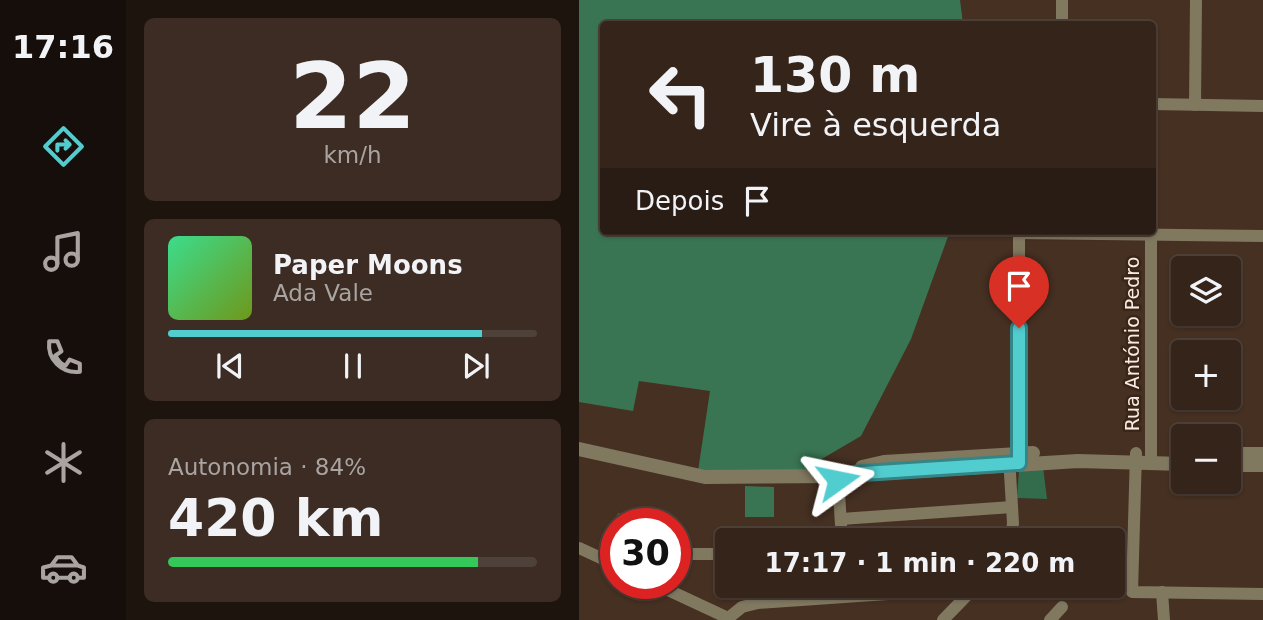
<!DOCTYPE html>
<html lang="pt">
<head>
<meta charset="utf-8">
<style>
	:root { --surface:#34241a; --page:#3c2c23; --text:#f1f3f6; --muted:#a9a4a2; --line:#4e4139; --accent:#52cdcf }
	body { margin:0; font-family:"DejaVu Sans",sans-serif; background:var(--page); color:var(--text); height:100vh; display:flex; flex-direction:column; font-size:26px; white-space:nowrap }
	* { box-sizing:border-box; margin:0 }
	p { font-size:23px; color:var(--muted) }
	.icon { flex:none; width:38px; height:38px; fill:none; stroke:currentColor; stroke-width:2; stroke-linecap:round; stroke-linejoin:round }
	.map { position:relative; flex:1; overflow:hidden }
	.sheet { display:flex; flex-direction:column; gap:18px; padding:18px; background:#1d140e; width:453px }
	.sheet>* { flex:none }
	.top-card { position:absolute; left:21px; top:21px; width:556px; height:214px; border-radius:7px; box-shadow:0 2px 5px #0004,0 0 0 2px var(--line); background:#34241a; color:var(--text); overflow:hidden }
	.fabs { position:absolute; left:592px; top:256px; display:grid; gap:14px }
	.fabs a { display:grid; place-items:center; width:70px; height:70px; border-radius:7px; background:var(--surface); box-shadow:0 2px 5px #0004,0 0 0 2px var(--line); font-size:35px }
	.speed { position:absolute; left:21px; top:508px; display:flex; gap:14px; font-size:35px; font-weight:700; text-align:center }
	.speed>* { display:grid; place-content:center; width:91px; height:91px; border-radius:50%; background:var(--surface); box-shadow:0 2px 5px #0004,0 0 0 2px var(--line); line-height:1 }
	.speed .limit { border:10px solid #d22; background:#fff; color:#111 }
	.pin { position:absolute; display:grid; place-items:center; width:60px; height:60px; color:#fff; margin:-72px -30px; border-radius:50% 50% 50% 0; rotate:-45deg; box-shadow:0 0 7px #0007 }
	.pin .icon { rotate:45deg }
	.me { position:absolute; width:77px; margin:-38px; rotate:78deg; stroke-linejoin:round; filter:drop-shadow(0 0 5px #0008) }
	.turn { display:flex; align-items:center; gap:24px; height:147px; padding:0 35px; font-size:32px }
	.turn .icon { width:91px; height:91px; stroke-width:2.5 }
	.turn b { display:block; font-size:49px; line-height:60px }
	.then { display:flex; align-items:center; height:66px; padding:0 35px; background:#0003; gap:14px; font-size:26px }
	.big { font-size:52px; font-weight:700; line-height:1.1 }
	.sheet .widget { flex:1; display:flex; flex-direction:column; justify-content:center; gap:10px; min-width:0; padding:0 24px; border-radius:10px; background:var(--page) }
	.sheet .dial { align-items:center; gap:0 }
	.dial b { font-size:91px; line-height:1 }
	.song { display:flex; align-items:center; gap:21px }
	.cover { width:84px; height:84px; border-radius:10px; background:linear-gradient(135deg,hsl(150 70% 55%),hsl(80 70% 35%)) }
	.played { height:7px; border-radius:4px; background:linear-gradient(90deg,var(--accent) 85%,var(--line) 85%) }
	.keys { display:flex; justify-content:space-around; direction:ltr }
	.charge { height:10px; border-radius:5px; background:linear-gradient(90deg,#34c759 84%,var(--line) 0) }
	.trip { position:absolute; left:136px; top:528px; width:410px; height:70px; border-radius:7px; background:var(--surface); box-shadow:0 2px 5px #0004,0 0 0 2px var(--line); font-weight:700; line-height:70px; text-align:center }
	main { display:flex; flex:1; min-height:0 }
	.dock { display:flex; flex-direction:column; width:126px; justify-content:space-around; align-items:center; background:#150e0a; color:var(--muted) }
	.dock .icon { width:49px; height:49px }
	.dock .current { color:var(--accent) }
	.dock b { font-size:32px; color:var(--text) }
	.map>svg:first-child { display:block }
</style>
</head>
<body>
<main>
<nav class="dock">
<b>17:16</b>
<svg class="icon current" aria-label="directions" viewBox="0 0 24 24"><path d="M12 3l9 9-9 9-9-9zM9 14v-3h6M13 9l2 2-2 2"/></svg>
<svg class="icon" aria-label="music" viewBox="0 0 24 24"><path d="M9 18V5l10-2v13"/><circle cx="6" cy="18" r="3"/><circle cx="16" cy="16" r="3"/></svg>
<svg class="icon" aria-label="phone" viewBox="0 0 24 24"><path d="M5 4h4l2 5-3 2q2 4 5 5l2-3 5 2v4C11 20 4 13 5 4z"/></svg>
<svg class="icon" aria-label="climate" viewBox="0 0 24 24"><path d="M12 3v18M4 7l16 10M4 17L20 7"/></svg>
<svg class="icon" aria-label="car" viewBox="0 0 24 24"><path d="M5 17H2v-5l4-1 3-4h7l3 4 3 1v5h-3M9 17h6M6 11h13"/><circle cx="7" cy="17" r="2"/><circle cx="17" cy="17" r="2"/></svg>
</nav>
<section class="sheet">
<div class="widget dial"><b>22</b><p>km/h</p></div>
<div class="widget">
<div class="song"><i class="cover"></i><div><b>Paper Moons</b><p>Ada Vale</p></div></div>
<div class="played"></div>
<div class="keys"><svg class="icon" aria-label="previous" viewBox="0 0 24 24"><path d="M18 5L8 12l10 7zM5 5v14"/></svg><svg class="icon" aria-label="pause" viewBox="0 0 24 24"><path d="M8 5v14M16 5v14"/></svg><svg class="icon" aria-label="next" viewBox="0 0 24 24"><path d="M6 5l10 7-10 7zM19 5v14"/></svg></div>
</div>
<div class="widget"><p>Autonomia · 84%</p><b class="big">420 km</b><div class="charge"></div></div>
</section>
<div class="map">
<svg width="684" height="620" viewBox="0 0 684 620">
	<rect width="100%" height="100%" fill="#453022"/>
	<g fill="#336c4c">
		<polygon points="464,467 468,499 438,498 440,471"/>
		<polygon points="39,513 81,517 81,523 37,523 37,559 21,551"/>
	</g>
	<g fill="#3a7553">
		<polygon points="0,0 381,0 384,24 24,24 24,231 371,231 332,339 282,436 241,460 235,470 119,471 131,391 60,381 54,411 0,402"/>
		<polygon points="166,486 195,487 195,517 166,517"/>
	</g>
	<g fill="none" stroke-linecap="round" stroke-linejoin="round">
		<g stroke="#817860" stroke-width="12">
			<polyline points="483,24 483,0"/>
			<polyline points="574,104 684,106"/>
			<polyline points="616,105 617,0"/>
			<polyline points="440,233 684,236"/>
			<polyline points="557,453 553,592 684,594"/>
			<polyline points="430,457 434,523 432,541"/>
			<polyline points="440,462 440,231"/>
			<polyline points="572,463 572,235"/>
			<polyline points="259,476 263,541"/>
			<polyline points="262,519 433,507"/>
			<polyline points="0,548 37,565"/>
			<polyline points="96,554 149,554"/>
			<polyline points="74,583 149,618"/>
			<polyline points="583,592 585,620"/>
			<polyline points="147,620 163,607 179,603 395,588"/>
			<polyline points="364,620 397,586"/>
			<polyline points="471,620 483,607"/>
		</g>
		<g stroke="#817860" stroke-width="14">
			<polyline points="0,449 126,477 259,476 499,461 604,464"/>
			<polyline points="649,454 684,454"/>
			<polyline points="649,465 684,465"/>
			<polyline points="283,467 305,462 454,453"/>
		</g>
	</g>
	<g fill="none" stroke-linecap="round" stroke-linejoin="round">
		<g stroke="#358587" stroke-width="18">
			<polyline id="route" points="259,480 259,476 284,473 440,463 440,328"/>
		</g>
		<use href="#route" stroke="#52cdcf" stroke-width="12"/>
	</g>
	<g text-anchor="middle" stroke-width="5" stroke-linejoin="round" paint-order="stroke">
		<g font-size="19" fill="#faece3" stroke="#3a2619">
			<text transform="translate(553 344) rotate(-90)" y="7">Rua António Pedro</text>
		</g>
	</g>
</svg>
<div class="fabs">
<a><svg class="icon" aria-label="layers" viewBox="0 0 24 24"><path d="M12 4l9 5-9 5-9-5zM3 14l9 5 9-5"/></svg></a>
<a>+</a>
<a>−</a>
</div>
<div class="speed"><div class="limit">30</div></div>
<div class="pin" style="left:440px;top:328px;background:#d93025"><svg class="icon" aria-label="arrive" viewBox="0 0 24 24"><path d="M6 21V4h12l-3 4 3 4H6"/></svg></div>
<svg class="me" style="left:259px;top:480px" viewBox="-20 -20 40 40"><path d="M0-17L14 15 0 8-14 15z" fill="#52cdcf" stroke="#fff" stroke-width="4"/></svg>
<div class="trip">17:17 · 1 min · 220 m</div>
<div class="top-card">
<div class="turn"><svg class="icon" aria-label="left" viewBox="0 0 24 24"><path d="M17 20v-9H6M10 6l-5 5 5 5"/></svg><div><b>130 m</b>Vire à esquerda</div></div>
<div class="then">Depois<svg class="icon" aria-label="arrive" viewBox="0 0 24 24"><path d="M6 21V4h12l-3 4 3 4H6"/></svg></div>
</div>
</div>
</main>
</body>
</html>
